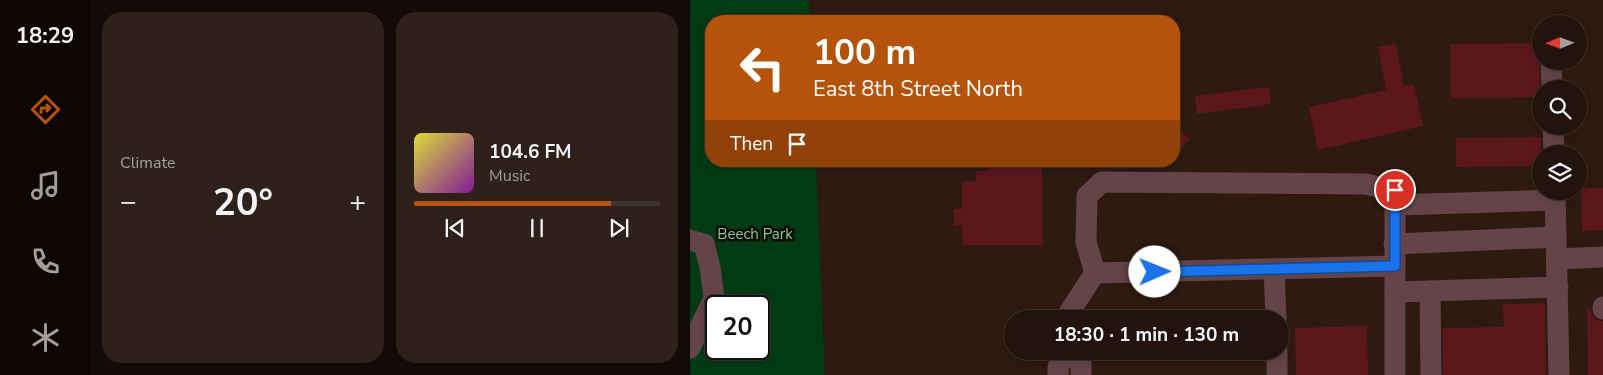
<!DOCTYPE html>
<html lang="en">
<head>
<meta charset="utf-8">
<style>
	:root { --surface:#22140c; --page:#2e211a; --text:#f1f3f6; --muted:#a29e9d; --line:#3f332d; --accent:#b45309 }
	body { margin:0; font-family:"Nunito Sans",sans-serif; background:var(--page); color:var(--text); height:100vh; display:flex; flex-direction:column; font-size:19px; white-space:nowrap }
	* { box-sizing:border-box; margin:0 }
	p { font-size:16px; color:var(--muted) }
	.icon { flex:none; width:28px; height:28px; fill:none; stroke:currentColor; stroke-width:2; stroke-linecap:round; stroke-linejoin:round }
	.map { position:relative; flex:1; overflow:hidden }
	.details { display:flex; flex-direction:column; gap:12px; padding:12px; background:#130b07; width:600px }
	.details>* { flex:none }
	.hud { position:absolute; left:15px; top:15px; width:475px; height:152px; border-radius:20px; box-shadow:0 2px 8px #0003,0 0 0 1px var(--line); background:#b45309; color:#fff; overflow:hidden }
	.needle { width:32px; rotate:269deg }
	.tools { position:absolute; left:842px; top:15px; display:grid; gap:10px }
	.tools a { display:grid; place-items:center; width:55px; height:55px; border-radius:50%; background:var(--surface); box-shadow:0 2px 8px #0003,0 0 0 1px var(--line); font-size:25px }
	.speed { position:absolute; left:15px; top:295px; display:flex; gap:10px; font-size:25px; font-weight:700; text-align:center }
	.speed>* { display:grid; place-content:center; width:65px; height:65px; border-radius:50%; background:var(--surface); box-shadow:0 2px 8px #0003,0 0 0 1px var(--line); line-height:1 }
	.speed .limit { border:2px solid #111; border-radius:8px; background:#fff; color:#111 }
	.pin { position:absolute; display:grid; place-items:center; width:42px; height:42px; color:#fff; margin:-21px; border:2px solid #fff; border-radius:50%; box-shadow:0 1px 5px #0007 }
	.me { position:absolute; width:55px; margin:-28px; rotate:89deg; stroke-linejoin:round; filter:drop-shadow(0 0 4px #0008) }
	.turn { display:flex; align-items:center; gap:18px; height:105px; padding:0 25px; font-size:22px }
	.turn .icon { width:65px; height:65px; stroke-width:2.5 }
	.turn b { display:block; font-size:35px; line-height:42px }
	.then { display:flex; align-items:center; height:48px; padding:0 25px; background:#0003; gap:10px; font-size:19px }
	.big { font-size:38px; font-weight:700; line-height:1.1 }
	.details .widget { flex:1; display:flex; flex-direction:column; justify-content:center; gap:8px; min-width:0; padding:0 18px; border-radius:20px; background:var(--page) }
	.song { display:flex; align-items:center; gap:15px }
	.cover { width:60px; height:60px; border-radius:8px; background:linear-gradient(135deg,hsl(60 70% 55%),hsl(290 70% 35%)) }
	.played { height:5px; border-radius:2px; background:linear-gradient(90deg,var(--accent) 80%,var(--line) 80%) }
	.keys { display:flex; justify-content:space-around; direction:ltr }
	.heat { display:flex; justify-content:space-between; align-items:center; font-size:28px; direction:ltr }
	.details .tiles { flex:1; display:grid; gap:12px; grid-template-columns:repeat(2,1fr) }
	.trip { position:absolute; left:314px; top:310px; width:285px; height:50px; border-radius:25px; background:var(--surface); box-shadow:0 2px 8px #0003,0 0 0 1px var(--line); font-weight:700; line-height:50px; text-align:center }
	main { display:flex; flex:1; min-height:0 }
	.tabs { display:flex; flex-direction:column; width:90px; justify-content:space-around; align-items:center; background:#0e0805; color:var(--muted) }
	.tabs .icon { width:35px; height:35px }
	.tabs .active { color:var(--accent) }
	.tabs b { font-size:22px; color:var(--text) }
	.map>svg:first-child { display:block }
</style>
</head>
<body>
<main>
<nav class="tabs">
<b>18:29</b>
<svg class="icon active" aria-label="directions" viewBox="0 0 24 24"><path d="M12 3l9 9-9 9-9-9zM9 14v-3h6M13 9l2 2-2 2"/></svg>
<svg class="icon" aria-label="music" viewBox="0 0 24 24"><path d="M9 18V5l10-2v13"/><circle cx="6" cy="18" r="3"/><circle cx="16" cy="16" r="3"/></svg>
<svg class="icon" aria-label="phone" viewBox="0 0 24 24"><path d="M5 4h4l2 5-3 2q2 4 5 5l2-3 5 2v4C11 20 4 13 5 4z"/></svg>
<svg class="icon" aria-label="climate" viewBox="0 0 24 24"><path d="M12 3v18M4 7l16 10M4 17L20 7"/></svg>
</nav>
<section class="details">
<div class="tiles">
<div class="widget"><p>Climate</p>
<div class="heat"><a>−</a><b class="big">20°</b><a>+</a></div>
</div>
<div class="widget">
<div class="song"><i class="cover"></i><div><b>104.6 FM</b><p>Music</p></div></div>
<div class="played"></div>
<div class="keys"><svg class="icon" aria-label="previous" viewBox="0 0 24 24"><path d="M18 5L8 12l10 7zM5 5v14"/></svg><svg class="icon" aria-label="pause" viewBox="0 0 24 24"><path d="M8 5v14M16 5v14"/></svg><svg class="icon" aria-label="next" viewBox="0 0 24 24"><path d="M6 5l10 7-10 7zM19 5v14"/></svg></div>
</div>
</div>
</section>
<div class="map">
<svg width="913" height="375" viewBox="0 0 913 375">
	<rect width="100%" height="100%" fill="#2e1a10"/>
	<path fill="#003b13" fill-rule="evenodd" d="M0 0H119L120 21H21V161H126L135 375H0ZM26 306H69V349H26Z"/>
	<g fill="#5c171b">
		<polygon points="849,43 850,97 761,98 760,44"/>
		<polygon points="706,44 714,86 724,84 733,126 628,150 619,107 696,90 688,47"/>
		<polygon points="579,87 581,104 507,114 505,96"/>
		<polygon points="484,125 500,139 491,149 484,143"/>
		<polygon points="851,137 851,166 766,167 766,138"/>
		<polygon points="298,161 352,161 353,245 273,245 272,225 264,226 264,209 272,209 272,182 286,181 286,171 298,171"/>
		<polygon points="891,188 913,188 913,230 892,231"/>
		<polygon points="855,303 856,375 753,375 753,328 814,327 813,304"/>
		<polygon points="897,309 900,309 902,315 906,320 913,321 913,375 898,375"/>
		<polygon points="677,326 678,375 606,375 605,328"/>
	</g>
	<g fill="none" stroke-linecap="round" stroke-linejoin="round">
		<g stroke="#644449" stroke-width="21">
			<polyline points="861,61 862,89"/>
			<polyline points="863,126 864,154"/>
			<polyline points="865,191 869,375"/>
			<polyline points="705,205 865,200"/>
			<polyline points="0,240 14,244 20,267 24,298 0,348"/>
			<polyline points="704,244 866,237"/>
			<polyline points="867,259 913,257"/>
			<polyline points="705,266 405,273 396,242 397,196 412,182 676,184 705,191 705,375"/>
			<polyline points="584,269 586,319"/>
			<polyline points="740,291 741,375"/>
			<polyline points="705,292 868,287"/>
			<polyline points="913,309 913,307"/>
			<polyline points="378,319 378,314 405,273"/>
			<polyline points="587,351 587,375"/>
			<polyline points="378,353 391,364 391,375"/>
			<polyline points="368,375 368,367 378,351"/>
		</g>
	</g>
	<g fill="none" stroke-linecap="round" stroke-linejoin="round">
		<g stroke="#114b97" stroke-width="12">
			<polyline id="route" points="465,272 705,266 705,190"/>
		</g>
		<use href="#route" stroke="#1a73e8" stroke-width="9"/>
	</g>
	<g text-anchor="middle" stroke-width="5" stroke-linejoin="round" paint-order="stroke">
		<g font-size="15" fill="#80d58e" stroke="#100704">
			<text x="65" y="239">Beech Park</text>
		</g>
	</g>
</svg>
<div class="tools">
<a><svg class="needle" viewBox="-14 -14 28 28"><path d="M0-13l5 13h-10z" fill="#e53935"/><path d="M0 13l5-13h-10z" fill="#a29e9d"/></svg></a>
<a><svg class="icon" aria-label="search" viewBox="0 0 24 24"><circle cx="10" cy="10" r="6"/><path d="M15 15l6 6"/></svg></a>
<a><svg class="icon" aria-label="layers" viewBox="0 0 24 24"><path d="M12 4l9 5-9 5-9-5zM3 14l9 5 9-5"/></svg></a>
</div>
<div class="speed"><div class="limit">20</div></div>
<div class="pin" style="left:705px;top:190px;background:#d93025"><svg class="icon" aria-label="arrive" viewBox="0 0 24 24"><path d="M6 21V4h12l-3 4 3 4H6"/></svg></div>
<svg class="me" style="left:465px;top:272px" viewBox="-20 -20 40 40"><circle r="19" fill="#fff"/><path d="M0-13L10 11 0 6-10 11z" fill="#1a73e8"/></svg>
<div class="trip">18:30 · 1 min · 130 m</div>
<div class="hud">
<div class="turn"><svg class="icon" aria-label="left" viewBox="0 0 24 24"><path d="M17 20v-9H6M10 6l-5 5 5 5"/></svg><div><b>100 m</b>East 8th Street North</div></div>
<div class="then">Then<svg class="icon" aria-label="arrive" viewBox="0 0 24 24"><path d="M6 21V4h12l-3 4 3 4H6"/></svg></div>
</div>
</div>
</main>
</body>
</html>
